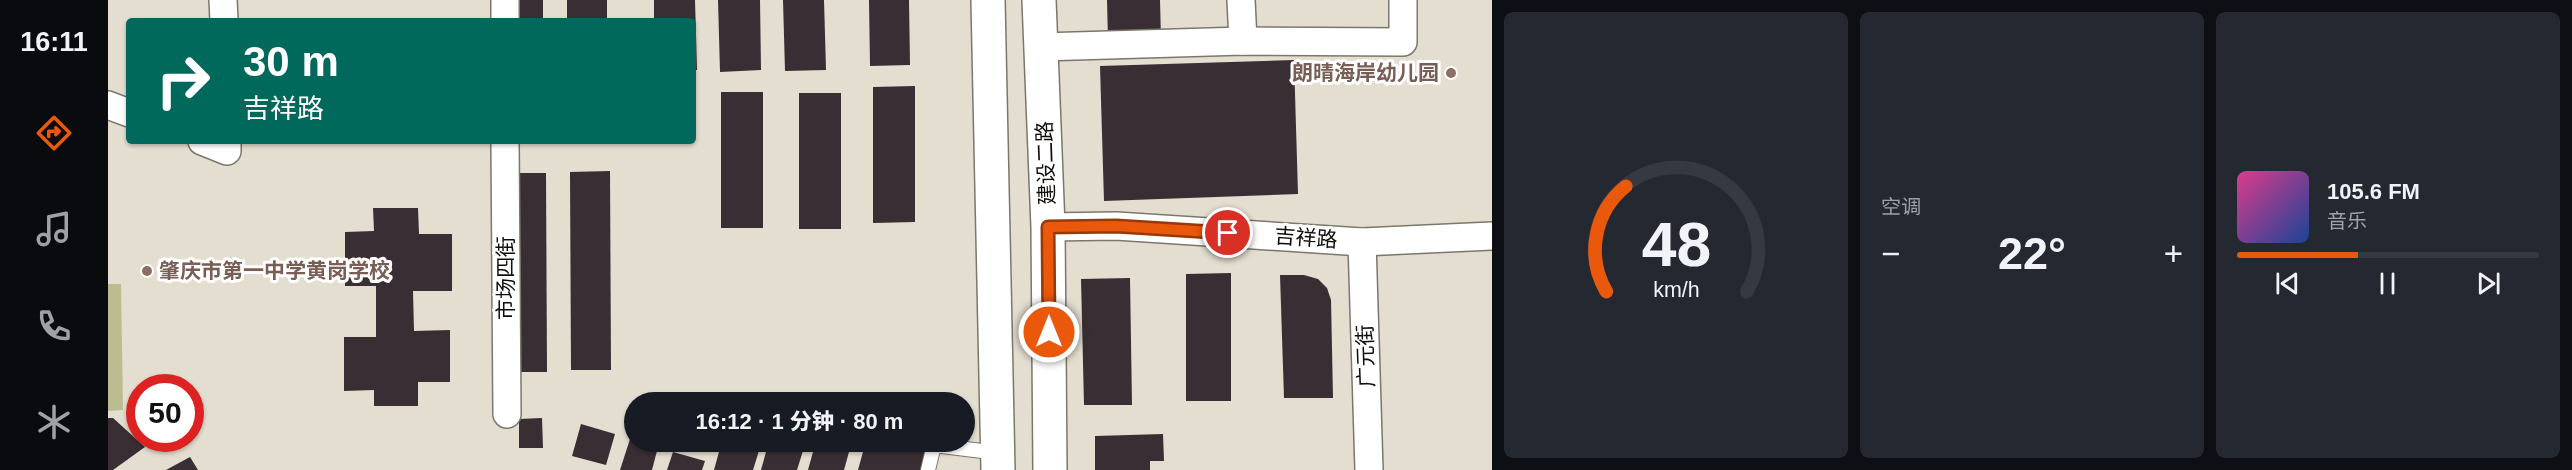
<!DOCTYPE html>
<html lang="zh">
<head>
<meta charset="utf-8">
<style>
	:root { --surface:#171b24; --page:#242831; --text:#f1f3f6; --muted:#9ea1a6; --line:#363941; --accent:#ea580c }
	body { margin:0; font-family:Helvetica,"Noto Sans SC",sans-serif; background:var(--page); color:var(--text); height:100vh; display:flex; flex-direction:column; font-size:22px; white-space:nowrap }
	* { box-sizing:border-box; margin:0 }
	p { font-size:20px; color:var(--muted) }
	.icon { flex:none; width:33px; height:33px; fill:none; stroke:currentColor; stroke-width:2; stroke-linecap:round; stroke-linejoin:round }
	.map { position:relative; flex:1; overflow:hidden }
	.side { display:flex; flex-direction:column; gap:12px; padding:12px; background:#0d0f14; width:1080px }
	.side>* { flex:none }
	.hud { position:absolute; left:18px; top:18px; width:570px; height:126px; border-radius:6px; box-shadow:0 2px 4px #0004; background:#00695c; color:#fff; overflow:hidden }
	.speed { position:absolute; left:18px; top:374px; display:flex; gap:12px; font-size:30px; font-weight:700; text-align:center }
	.speed>* { display:grid; place-content:center; width:78px; height:78px; border-radius:50%; background:var(--surface); box-shadow:0 2px 4px #0004; line-height:1 }
	.speed .limit { border:9px solid #d22; background:#fff; color:#111 }
	.pin { position:absolute; display:grid; place-items:center; width:51px; height:51px; color:#fff; margin:-26px; border:3px solid #fff; border-radius:50%; box-shadow:0 2px 6px #0007 }
	.me { position:absolute; width:66px; margin:-33px; rotate:0deg; stroke-linejoin:round; filter:drop-shadow(0 0 4px #0008) }
	.turn { display:flex; align-items:center; gap:21px; height:126px; padding:0 18px; font-size:27px }
	.turn .icon { width:78px; height:78px; stroke-width:2.5 }
	.turn b { display:block; font-size:42px; line-height:51px }
	.big { font-size:45px; font-weight:800; line-height:1.1 }
	.side .tile { flex:1; display:flex; flex-direction:column; justify-content:center; gap:9px; min-width:0; padding:0 21px; border-radius:9px; background:var(--page) }
	.side .dial { align-items:center; gap:0 }
	.dial svg { height:156px; overflow:visible; fill:none; stroke:var(--line); stroke-width:7; stroke-linecap:round; text-anchor:middle }
	.dial text { fill:var(--text); stroke:none }
	.song { display:flex; align-items:center; gap:18px }
	.cover { width:72px; height:72px; border-radius:9px; background:linear-gradient(135deg,hsl(330 70% 55%),hsl(220 70% 35%)) }
	.played { height:6px; border-radius:3px; background:linear-gradient(90deg,var(--accent) 40%,var(--line) 40%) }
	.keys { display:flex; justify-content:space-around; direction:ltr }
	.heat { display:flex; justify-content:space-between; align-items:center; font-size:33px; direction:ltr }
	.side .tiles { flex:1; display:grid; gap:12px; grid-template-columns:repeat(3,1fr) }
	.trip { position:absolute; left:516px; top:392px; width:351px; height:60px; border-radius:30px; background:var(--surface); box-shadow:0 2px 4px #0004; font-weight:800; line-height:60px; text-align:center }
	main { display:flex; flex:1; min-height:0 }
	.dock { display:flex; flex-direction:column; width:108px; justify-content:space-around; align-items:center; background:#090b0e; color:var(--muted) }
	.dock .icon { width:42px; height:42px }
	.dock .on { color:var(--accent) }
	.dock b { font-size:27px; color:var(--text) }
	.map>svg:first-child { display:block }
</style>
</head>
<body>
<main>
<nav class="dock">
<b>16:11</b>
<svg class="icon on" aria-label="directions" viewBox="0 0 24 24"><path d="M12 3l9 9-9 9-9-9zM9 14v-3h6M13 9l2 2-2 2"/></svg>
<svg class="icon" aria-label="music" viewBox="0 0 24 24"><path d="M9 18V5l10-2v13"/><circle cx="6" cy="18" r="3"/><circle cx="16" cy="16" r="3"/></svg>
<svg class="icon" aria-label="phone" viewBox="0 0 24 24"><path d="M5 4h4l2 5-3 2q2 4 5 5l2-3 5 2v4C11 20 4 13 5 4z"/></svg>
<svg class="icon" aria-label="climate" viewBox="0 0 24 24"><path d="M12 3v18M4 7l16 10M4 17L20 7"/></svg>
</nav>
<div class="map">
<svg width="1384" height="470" viewBox="0 0 1384 470">
	<rect width="100%" height="100%" fill="#e3ded0"/>
	<polygon fill="#babd90" points="0,284 13,284 15,410 0,411"/>
	<g fill="#392e34">
		<rect x="395" y="0" width="40" height="21"/>
		<rect x="459" y="0" width="40" height="21"/>
		<polygon points="546,0 587,0 589,70 585,70 585,21 546,21"/>
		<polygon points="610,0 652,0 653,70 612,72"/>
		<polygon points="675,0 716,0 718,70 677,71"/>
		<polygon points="761,0 801,0 802,65 762,66"/>
		<polygon points="999,0 1052,0 1053,39 1000,41"/>
		<polygon points="1186,60 1190,194 996,201 992,66"/>
		<polygon points="807,86 807,222 765,223 765,87"/>
		<rect x="613" y="92" width="42" height="136"/>
		<rect x="691" y="93" width="42" height="136"/>
		<polygon points="502,171 503,370 463,370 462,172"/>
		<polygon points="397,173 438,173 439,372 399,372"/>
		<polygon points="265,208 310,208 311,234 344,234 344,291 305,291 306,331 342,330 342,382 310,382 310,406 266,406 266,390 236,391 236,337 268,337 268,286 237,286 237,232 266,231"/>
		<polygon points="1123,273 1123,401 1078,401 1078,274"/>
		<polygon points="1172,275 1196,275 1210,279 1219,288 1223,300 1225,398 1176,398"/>
		<polygon points="1022,278 1024,405 976,405 973,279"/>
		<polygon points="0,418 5,418 37,447 5,470 0,470"/>
		<polygon points="434,418 435,448 411,448 411,419"/>
		<polygon points="473,424 507,434 498,465 464,456"/>
		<polygon points="1055,434 1056,461 1042,461 1042,470 987,470 987,436"/>
		<polygon points="522,439 550,447 544,470 512,470"/>
		<polygon points="614,441 654,441 645,470 606,470"/>
		<polygon points="661,441 698,441 689,470 653,470"/>
		<polygon points="708,441 744,441 736,470 700,470"/>
		<polygon points="758,441 781,441 822,453 817,470 750,470"/>
		<polygon points="565,452 597,461 594,470 559,470"/>
		<polygon points="82,457 90,470 58,470"/>
	</g>
	<g fill="none" stroke-linecap="round" stroke-linejoin="round">
		<g stroke="#7c776b" stroke-width="16">
			<polyline id="lane" points="820,470 826,445 890,453"/>
		</g>
		<g stroke="#7c776b" stroke-width="30">
			<g id="street">
				<polyline points="115,0 116,21"/>
				<polyline points="397,0 397,21"/>
				<polyline points="1133,0 1135,41"/>
				<polyline points="933,47 1135,41 1295,42 1295,0"/>
				<polyline points="0,105 21,113"/>
				<polyline points="94,141 119,151 119,141"/>
				<polyline points="397,141 399,414"/>
				<polyline points="940,227 1008,226 1254,242 1384,236"/>
				<polyline points="1254,242 1261,470"/>
			</g>
		</g>
		<g stroke="#7c776b" stroke-width="36">
			<g id="secondary">
				<polyline points="880,0 890,470"/>
				<polyline points="931,0 940,227 942,470"/>
			</g>
		</g>
		<use href="#lane" stroke="#fff" stroke-width="14"/>
		<use href="#street" stroke="#fff" stroke-width="27"/>
		<use href="#secondary" stroke="#fff" stroke-width="33"/>
	</g>
	<g fill="none" stroke-linecap="round" stroke-linejoin="round">
		<g stroke="#983908" stroke-width="15">
			<polyline id="route" points="941,332 940,227 1008,226 1120,233"/>
		</g>
		<use href="#route" stroke="#ea580c" stroke-width="10"/>
	</g>
	<g fill="#8d6e63" stroke="#fff" stroke-width="2">
		<circle cx="1343" cy="73" r="6"/>
		<circle cx="39" cy="271" r="6"/>
	</g>
	<g text-anchor="middle" stroke-width="6" stroke-linejoin="round" paint-order="stroke">
		<g font-size="21" font-weight="bold" fill="#785e54" stroke="#fff" text-anchor="end">
			<text x="1331" y="80">朗晴海岸幼儿园</text>
			<text x="51" y="278" text-anchor="start">肇庆市第一中学黄岗学校</text>
		</g>
		<g font-size="21" fill="#100e0a" stroke="#fff">
			<text transform="translate(938 163) rotate(-92)" y="7">建设二路</text>
			<text transform="translate(1198 238) rotate(4)" y="7">吉祥路</text>
			<text transform="translate(398 278) rotate(-90)" y="7">市场四街</text>
			<text transform="translate(1258 356) rotate(-92)" y="7">广元街</text>
		</g>
	</g>
</svg>
<div class="speed"><div class="limit">50</div></div>
<div class="pin" style="left:1120px;top:233px;background:#d93025"><svg class="icon" aria-label="arrive" viewBox="0 0 24 24"><path d="M6 21V4h12l-3 4 3 4H6"/></svg></div>
<svg class="me" style="left:941px;top:332px" viewBox="-20 -20 40 40"><circle r="17" fill="#ea580c" stroke="#fff" stroke-width="3"/><path d="M0-11L8 9 0 5-8 9z" fill="#fff"/></svg>
<div class="trip">16:12 · 1 分钟 · 80 m</div>
<div class="hud">
<div class="turn"><svg class="icon" aria-label="right" viewBox="0 0 24 24"><path d="M7 20v-9h11M14 6l5 5-5 5"/></svg><div><b>30 m</b>吉祥路</div></div>
</div>
</div>
<section class="side">
<div class="tiles">
<div class="tile dial"><svg viewBox="0 0 100 80">
<path d="M14 69A42 42 0 1 1 86 69"/>
<path d="M14 69A42 42 0 0 1 24 15" stroke="#ea580c"/>
<text x="50" y="56" font-size="32" font-weight="700">48</text>
<text x="50" y="72" font-size="11">km/h</text>
</svg></div>
<div class="tile"><p>空调</p>
<div class="heat"><a>−</a><b class="big">22°</b><a>+</a></div>
</div>
<div class="tile">
<div class="song"><i class="cover"></i><div><b>105.6 FM</b><p>音乐</p></div></div>
<div class="played"></div>
<div class="keys"><svg class="icon" aria-label="previous" viewBox="0 0 24 24"><path d="M18 5L8 12l10 7zM5 5v14"/></svg><svg class="icon" aria-label="pause" viewBox="0 0 24 24"><path d="M8 5v14M16 5v14"/></svg><svg class="icon" aria-label="next" viewBox="0 0 24 24"><path d="M6 5l10 7-10 7zM19 5v14"/></svg></div>
</div>
</div>
</section>
</main>
</body>
</html>
